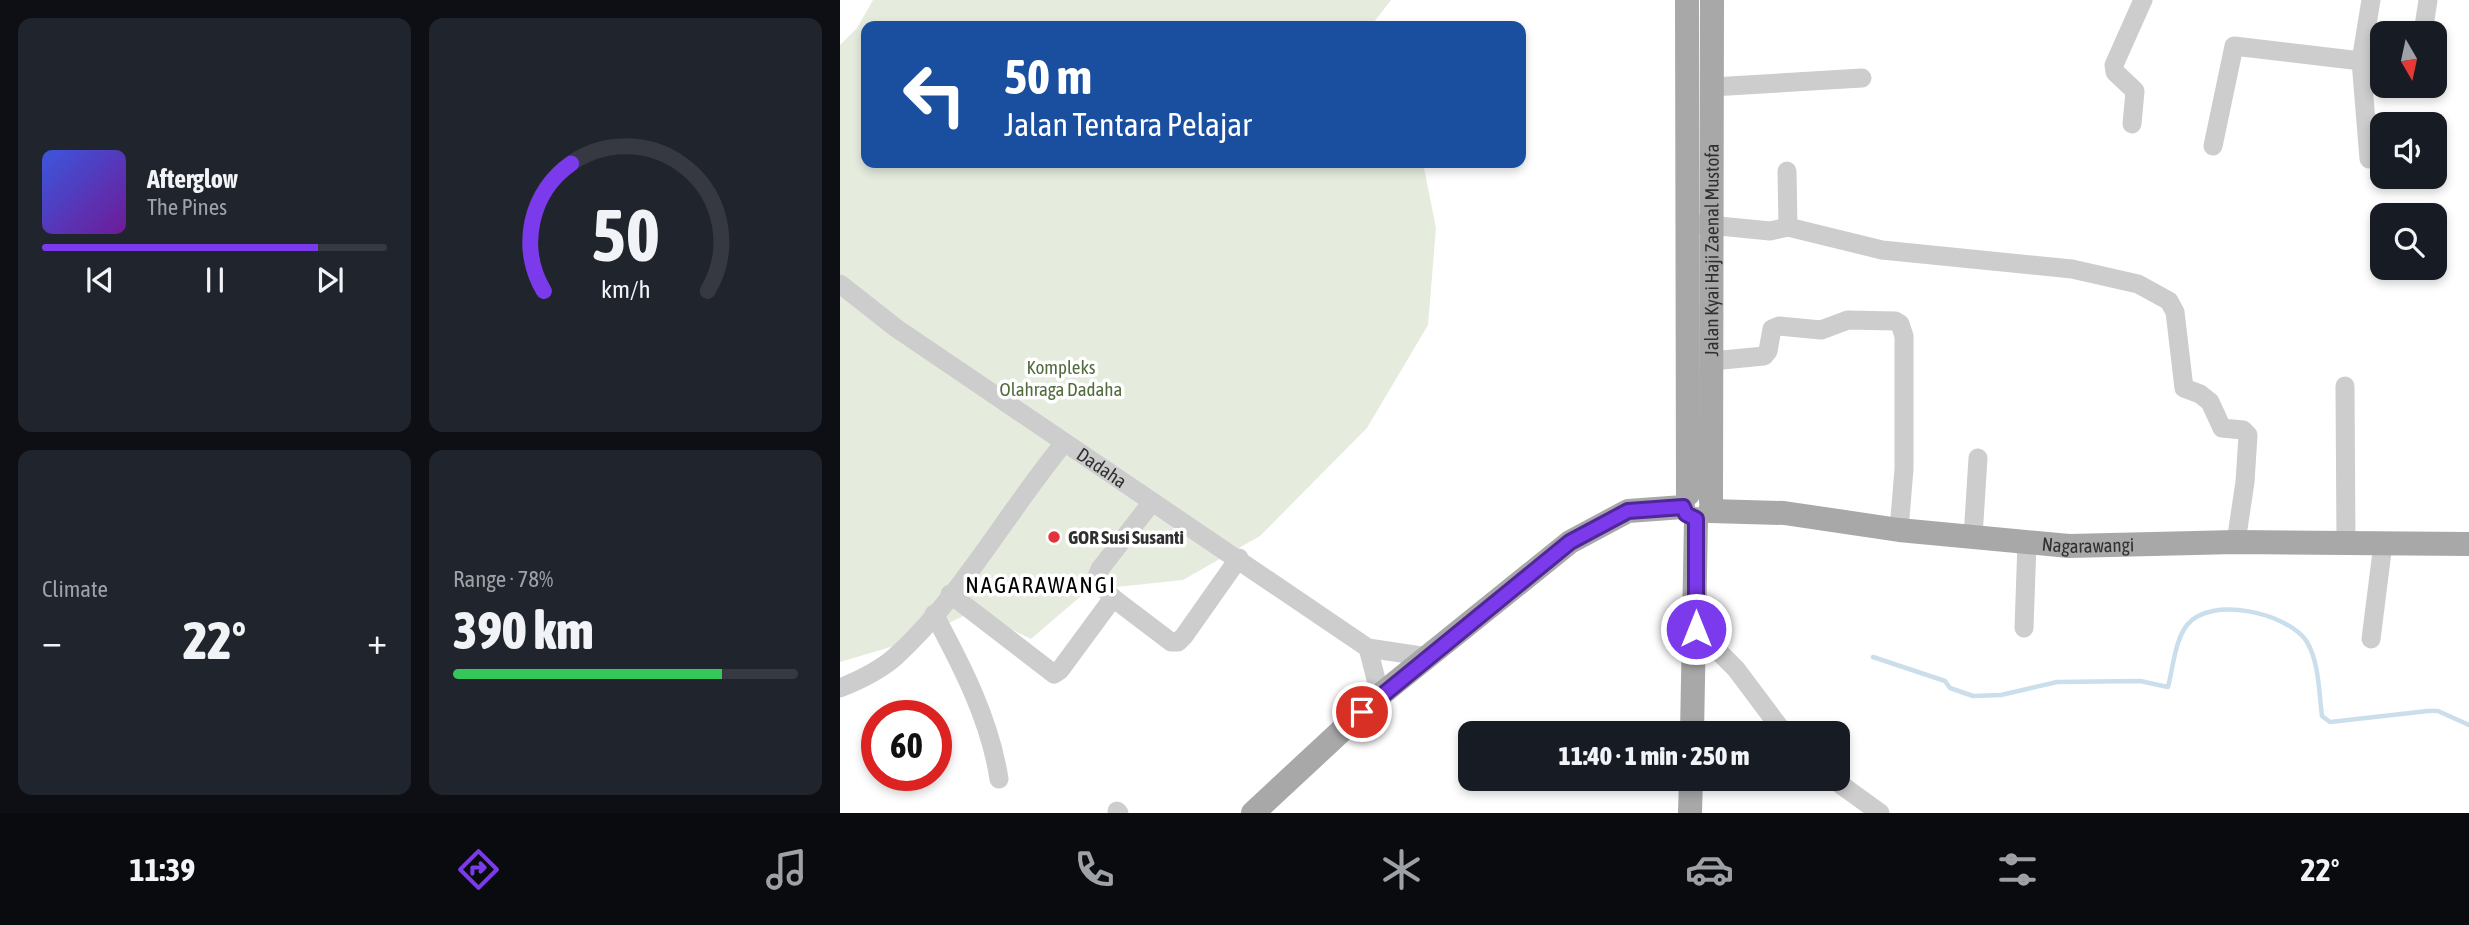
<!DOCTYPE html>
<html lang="en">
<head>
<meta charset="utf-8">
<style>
	:root { --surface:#171b24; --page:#20242c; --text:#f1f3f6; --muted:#9ea1a6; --line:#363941; --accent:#7c3aed }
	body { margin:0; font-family:"Asap Condensed",sans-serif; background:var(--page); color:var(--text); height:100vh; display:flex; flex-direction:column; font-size:26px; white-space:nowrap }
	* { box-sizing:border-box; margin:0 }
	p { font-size:23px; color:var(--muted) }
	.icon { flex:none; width:38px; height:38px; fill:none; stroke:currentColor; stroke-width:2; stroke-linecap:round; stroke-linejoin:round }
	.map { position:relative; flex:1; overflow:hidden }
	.panel { display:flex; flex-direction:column; gap:18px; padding:18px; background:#0d0f14; width:840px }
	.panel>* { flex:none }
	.hud { position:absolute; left:21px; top:21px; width:665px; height:147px; border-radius:14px; box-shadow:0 4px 10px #0003; background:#1a4fa0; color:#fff; overflow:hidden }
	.needle { width:46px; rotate:171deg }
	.controls { position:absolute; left:1530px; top:21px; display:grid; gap:14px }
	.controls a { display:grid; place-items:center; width:77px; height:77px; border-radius:14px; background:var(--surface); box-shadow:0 4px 10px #0003; font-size:35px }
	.speed { position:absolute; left:21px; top:700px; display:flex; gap:14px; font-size:35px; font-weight:700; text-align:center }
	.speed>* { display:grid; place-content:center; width:91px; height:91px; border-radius:50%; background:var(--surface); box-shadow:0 4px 10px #0003; line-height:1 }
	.speed .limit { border:10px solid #d22; background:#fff; color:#111 }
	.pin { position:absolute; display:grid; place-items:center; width:60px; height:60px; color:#fff; margin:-30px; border:4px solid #fff; border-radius:50%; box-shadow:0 2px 7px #0007 }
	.me { position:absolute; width:77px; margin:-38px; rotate:0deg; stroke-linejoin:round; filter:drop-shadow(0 0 5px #0008) }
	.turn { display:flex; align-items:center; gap:24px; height:147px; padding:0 28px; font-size:32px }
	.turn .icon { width:91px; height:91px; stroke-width:2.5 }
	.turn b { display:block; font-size:49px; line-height:60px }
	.big { font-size:52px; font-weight:800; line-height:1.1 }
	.panel .tile { flex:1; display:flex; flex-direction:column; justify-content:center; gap:10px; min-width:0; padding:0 24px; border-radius:14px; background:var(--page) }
	.panel .dial { align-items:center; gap:0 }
	.dial svg { height:182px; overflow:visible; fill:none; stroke:var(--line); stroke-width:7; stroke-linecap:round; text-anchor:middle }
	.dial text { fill:var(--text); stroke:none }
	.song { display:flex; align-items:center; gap:21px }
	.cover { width:84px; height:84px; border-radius:10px; background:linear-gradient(135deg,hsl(230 70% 55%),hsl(280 70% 35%)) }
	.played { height:7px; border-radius:4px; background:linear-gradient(90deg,var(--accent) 80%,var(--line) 80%) }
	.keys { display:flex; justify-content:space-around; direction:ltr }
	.heat { display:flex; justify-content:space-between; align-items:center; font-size:38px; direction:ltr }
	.charge { height:10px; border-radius:5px; background:linear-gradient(90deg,#34c759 78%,var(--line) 0) }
	.panel .tiles { flex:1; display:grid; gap:18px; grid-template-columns:repeat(2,1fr) }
	.trip { position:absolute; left:618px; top:721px; width:392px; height:70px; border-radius:14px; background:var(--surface); box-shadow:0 4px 10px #0003; font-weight:800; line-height:70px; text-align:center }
	.tab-bar { display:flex; height:112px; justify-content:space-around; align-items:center; background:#090b0e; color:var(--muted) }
	.tab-bar .icon { width:49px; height:49px }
	.tab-bar .on { color:var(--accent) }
	.tab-bar b { font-size:32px; color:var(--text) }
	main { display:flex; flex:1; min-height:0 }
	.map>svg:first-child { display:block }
</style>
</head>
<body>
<main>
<section class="panel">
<div class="tiles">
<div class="tile">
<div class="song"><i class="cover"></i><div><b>Afterglow</b><p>The Pines</p></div></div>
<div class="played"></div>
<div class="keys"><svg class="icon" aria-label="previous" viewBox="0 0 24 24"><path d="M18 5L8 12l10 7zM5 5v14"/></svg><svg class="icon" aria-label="pause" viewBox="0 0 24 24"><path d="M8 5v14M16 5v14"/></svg><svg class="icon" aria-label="next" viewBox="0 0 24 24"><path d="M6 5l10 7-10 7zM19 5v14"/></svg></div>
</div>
<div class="tile dial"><svg viewBox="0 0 100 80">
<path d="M14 69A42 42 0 1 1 86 69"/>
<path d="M14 69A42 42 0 0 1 26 13" stroke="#7c3aed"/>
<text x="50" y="56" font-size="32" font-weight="700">50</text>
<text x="50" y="72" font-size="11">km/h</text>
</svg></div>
<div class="tile"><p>Climate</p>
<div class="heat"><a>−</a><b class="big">22°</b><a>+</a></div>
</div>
<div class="tile"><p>Range · 78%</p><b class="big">390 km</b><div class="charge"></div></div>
</div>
</section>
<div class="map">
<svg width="1629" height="813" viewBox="0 0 1629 813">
	<rect width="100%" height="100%" fill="#fff"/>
	<polygon fill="#e5ecde" points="33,0 551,0 534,22 535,26 26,26 26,163 583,163 596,228 588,325 527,428 420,536 343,580 248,590 191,639 134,611 71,641 0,662 0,45 17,28"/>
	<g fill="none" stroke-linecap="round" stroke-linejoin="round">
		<path stroke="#cadeec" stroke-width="4.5" d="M1033 657 1105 681 1110 688 1133 696 1161 695 1217 682 1300 681 1328 687C1333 668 1335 640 1347 625 1370 595 1449 613 1467 642 1479 662 1479 693 1482 716L1490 722 1588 711H1598L1629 725"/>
		<g stroke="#cdcdcd" stroke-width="19">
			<polyline points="1583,33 1588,0"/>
			<polyline points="872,87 1022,78"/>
			<polyline points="1292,124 1295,91 1275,72 1274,65 1303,0"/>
			<polyline points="1373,146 1394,46 1521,61"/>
			<polyline points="1529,159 1521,61 1531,0"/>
			<polyline points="947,171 948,227"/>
			<polyline points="859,224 930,231 948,227 1042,250 1232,269 1298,284 1329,301 1335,312 1344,388 1360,394 1370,402 1382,428 1403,430 1408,435 1405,482 1396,542"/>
			<path id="s1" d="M0 284 56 328 528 648 588 657"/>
			<polyline points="872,361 924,356 928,351 932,329 939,326 981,330 1008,320 1055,321 1060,324 1064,336 1064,469 1059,530"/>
			<polyline points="1505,386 1506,544"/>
			<polyline points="312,502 260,569 256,579 273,598 331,642 338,642 344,636 399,558"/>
			<polyline points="1133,537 1138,458"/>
			<polyline points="110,594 214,674 220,670 273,598"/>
			<path d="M94 614C122 666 150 720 159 779"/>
			<polyline points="1184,628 1187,542"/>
			<polyline points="856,629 896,669 944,733"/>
			<polyline points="1531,639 1543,544"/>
			<polyline points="528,648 540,695"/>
			<path d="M0 688C20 680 39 671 55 657 122 596 167 512 224 443"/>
			<polyline points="993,779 1040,813"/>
			<polyline points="277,811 279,813"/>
		</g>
		<g stroke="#a8a8a8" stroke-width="24">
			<polyline points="847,0 848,494"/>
			<path id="s2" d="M871 502 872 0"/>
			<path id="s3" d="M870 511 944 513 1059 530 1229 546 1396 542 1629 544"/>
			<polyline points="852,733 856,519"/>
			<polyline points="413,813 540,695 730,542 788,511 843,507"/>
			<polyline points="850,813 851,779"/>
		</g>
	</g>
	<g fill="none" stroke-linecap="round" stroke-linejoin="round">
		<g stroke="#51269a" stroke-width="18">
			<polyline id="route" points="522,712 730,542 788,511 843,507 846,514 856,519 856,629"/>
		</g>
		<use href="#route" stroke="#7c3aed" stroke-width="12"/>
	</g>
	<circle fill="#e5333e" stroke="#fff" stroke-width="2.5" cx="214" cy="537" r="7"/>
	<g text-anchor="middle" stroke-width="7" stroke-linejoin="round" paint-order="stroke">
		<g font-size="19" fill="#303030" stroke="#fff">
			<text dy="7" stroke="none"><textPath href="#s2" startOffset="252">Jalan Kyai Haji Zaenal Mustofa</textPath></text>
			<text dy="7" stroke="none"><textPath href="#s1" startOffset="320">Dadaha</textPath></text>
			<text dy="7" stroke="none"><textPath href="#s3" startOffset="380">Nagarawangi</textPath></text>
		</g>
		<g font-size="19" fill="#526b3d" stroke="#fff">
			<text x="221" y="374">Kompleks<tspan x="221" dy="22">Olahraga Dadaha</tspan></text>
		</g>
		<g font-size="19" font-weight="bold" fill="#303030" stroke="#fff" text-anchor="start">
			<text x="228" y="544">GOR Susi Susanti</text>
		</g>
		<g font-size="23" letter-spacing="2" fill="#000" stroke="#fff">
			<text x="201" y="593">NAGARAWANGI</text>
		</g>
	</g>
</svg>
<div class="controls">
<a><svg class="needle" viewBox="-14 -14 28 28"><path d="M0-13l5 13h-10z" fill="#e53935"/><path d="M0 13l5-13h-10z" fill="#9ea1a6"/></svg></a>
<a><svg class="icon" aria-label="sound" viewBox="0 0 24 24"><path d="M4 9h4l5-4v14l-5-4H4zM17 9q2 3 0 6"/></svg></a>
<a><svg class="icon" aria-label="search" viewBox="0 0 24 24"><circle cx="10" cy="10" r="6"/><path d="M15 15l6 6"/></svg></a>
</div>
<div class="speed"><div class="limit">60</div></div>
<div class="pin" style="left:522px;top:712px;background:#d93025"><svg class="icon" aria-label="arrive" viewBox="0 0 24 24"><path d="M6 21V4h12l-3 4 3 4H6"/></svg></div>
<svg class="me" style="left:856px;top:629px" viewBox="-20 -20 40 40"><circle r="17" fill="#7c3aed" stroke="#fff" stroke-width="3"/><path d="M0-11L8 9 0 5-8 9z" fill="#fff"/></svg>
<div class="trip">11:40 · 1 min · 250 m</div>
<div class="hud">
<div class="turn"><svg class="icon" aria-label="left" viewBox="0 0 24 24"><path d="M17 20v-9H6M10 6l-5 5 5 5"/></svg><div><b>50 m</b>Jalan Tentara Pelajar</div></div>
</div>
</div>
</main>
<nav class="tab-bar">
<b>11:39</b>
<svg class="icon on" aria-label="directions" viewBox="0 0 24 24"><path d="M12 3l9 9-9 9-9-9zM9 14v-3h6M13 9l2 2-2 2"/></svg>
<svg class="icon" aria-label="music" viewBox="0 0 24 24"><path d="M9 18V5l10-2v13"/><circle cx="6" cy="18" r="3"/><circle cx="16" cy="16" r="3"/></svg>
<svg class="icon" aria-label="phone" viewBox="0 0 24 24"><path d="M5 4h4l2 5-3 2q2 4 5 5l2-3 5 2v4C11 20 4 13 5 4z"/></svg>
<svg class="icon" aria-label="climate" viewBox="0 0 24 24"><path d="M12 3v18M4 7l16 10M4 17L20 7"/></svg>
<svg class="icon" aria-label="car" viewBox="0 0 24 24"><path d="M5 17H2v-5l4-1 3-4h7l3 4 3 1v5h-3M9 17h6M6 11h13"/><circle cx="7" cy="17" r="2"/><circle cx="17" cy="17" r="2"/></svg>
<svg class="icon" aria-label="filters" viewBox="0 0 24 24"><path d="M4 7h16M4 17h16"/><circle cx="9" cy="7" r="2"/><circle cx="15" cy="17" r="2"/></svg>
<b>22°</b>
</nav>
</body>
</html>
